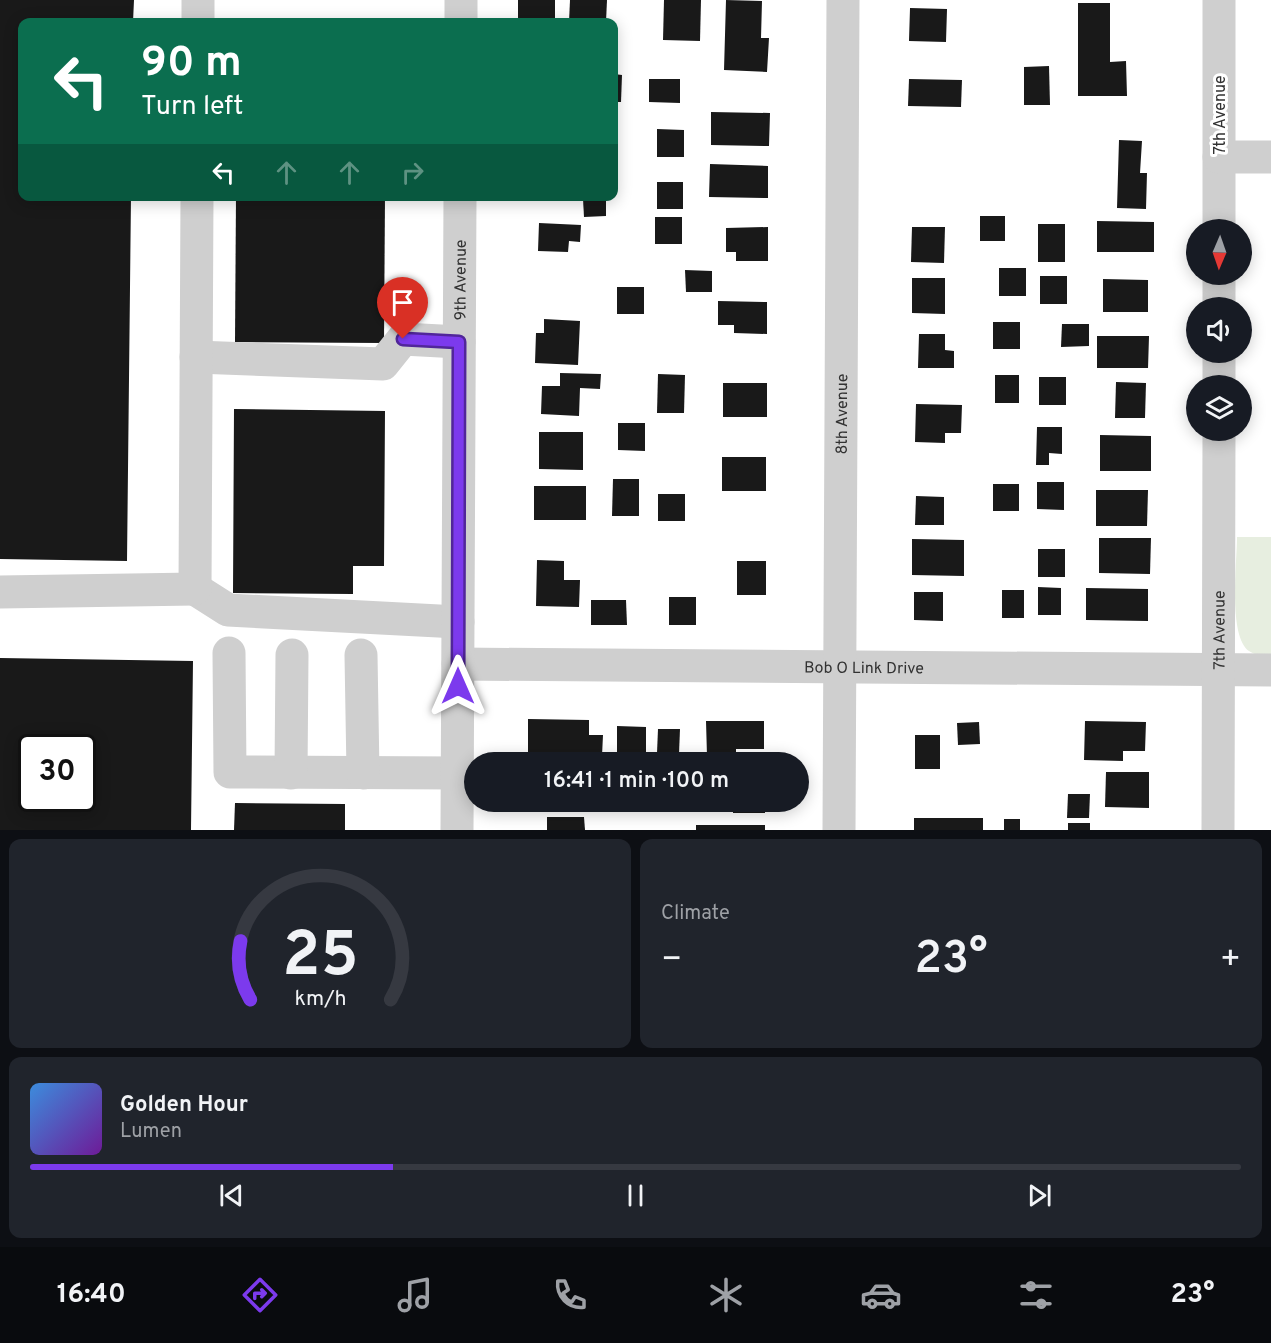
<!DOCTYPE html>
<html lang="en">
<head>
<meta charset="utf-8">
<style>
	:root { --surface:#171b24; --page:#20242c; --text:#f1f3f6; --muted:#9ea1a6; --line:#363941; --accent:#7c3aed }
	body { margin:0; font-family:Overpass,sans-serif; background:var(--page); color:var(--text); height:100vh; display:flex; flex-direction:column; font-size:22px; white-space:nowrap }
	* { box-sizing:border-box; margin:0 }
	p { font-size:20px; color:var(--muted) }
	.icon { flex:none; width:33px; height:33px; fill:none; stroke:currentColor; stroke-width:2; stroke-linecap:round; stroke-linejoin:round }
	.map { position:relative; height:830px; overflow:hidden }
	.side { display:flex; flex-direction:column; gap:9px; padding:9px; background:#0d0f14; flex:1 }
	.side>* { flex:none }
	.banner { position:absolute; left:18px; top:18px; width:600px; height:183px; border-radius:12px; box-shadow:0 3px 15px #0003; background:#0b6e4f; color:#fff; overflow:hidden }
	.needle { width:39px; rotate:182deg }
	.fabs { position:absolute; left:1186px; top:219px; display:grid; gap:12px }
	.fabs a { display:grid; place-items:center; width:66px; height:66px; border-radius:50%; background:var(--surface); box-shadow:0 3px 15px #0003; font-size:30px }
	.speed { position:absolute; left:18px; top:734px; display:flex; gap:12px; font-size:30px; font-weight:700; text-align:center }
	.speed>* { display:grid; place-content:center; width:78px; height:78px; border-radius:50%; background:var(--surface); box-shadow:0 3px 15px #0003; line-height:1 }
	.speed .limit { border:3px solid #111; border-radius:9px; background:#fff; color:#111 }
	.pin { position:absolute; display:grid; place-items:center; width:51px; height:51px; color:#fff; margin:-62px -26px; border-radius:50% 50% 50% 0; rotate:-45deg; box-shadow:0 0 6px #0007 }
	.pin .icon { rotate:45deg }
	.me { position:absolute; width:66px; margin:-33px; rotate:0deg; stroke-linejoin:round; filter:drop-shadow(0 0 4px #0008) }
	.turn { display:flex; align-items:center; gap:21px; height:126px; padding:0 24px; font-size:27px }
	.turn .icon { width:78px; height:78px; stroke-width:2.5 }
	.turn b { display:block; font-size:42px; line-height:51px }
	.lanes { display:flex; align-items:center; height:57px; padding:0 24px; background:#0003; justify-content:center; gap:30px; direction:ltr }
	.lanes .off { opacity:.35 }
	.big { font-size:45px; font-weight:600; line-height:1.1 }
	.side .card { flex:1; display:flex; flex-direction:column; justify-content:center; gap:9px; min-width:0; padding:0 21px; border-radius:12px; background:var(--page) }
	.side .dial { align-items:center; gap:0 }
	.dial svg { height:156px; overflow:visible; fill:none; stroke:var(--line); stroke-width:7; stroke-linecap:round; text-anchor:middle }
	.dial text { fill:var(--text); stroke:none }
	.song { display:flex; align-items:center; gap:18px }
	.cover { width:72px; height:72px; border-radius:9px; background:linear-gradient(135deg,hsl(210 70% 55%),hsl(280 70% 35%)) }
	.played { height:6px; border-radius:3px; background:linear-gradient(90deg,var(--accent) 30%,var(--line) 30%) }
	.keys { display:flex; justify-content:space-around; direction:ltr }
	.heat { display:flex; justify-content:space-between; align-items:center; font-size:33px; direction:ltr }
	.side .tiles { flex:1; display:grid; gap:9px; grid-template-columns:1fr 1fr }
	.card:last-child { grid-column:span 2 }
	.trip { position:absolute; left:464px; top:752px; width:345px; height:60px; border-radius:30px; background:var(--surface); box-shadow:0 3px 15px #0003; font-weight:600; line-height:60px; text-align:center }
	.tab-bar { display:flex; height:96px; justify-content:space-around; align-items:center; background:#090b0e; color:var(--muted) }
	.tab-bar .icon { width:42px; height:42px }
	.tab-bar .on { color:var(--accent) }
	.tab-bar b { font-size:27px; color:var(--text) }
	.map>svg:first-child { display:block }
</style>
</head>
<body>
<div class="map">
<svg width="1271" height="830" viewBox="0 0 1271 830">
	<rect width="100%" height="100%" fill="#fff"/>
	<path fill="#e7eee0" d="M1237 537H1271V657C1265 656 1254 655 1249 651 1228 636 1237 562 1237 537Z"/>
	<g fill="#191919" fill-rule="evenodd">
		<polygon points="0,0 134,0 133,22 22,22 22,196 131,196 127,561 0,559"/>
		<rect x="518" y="0" width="37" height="22"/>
		<polygon points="570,0 607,0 606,22 569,22"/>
		<polygon points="664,0 701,0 700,41 663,40"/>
		<polygon points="726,0 762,1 761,38 769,38 767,72 724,70"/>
		<polygon points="1078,3 1110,3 1110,62 1126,61 1127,96 1078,96"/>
		<polygon points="910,8 947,9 946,42 909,41"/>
		<polygon points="1049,66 1050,105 1024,105 1024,67"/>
		<polygon points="614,74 622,75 621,102 614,102"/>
		<polygon points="649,79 680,79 680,103 649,102"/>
		<polygon points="909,79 962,80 961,107 908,106"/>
		<polygon points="711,112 770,113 769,146 711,145"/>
		<polygon points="657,129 684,130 684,157 657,157"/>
		<polygon points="1119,140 1142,141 1140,173 1147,173 1146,209 1117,208"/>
		<polygon points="710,164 768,166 768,198 709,197"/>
		<rect x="657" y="182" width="26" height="27"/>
		<polygon points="236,196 385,196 384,343 235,342"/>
		<polygon points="606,198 606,216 584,217 583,199"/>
		<rect x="980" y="216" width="25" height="25"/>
		<rect x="655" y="217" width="27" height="27"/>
		<polygon points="1097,221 1154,222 1154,252 1097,252"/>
		<polygon points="539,223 581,225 580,242 569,241 568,252 538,251"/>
		<rect x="1038" y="224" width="27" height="38"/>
		<polygon points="768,227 768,261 736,261 736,252 726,252 726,228"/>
		<polygon points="912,227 945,227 944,263 911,262"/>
		<rect x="999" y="268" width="27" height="28"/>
		<polygon points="685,270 712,271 712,292 686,292"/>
		<rect x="1040" y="276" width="27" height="28"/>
		<polygon points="912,278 945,278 945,314 912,313"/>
		<polygon points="1103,279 1148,280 1148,312 1103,312"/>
		<rect x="617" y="287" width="27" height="27"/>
		<polygon points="718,301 767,302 767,334 734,333 734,325 718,325"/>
		<polygon points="544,319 580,321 578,365 535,363 536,333 544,333"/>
		<rect x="993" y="322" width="27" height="27"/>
		<polygon points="1062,324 1089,324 1089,346 1061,347"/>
		<polygon points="919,334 945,334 945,350 954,351 954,368 918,368"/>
		<polygon points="1097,336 1149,336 1148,368 1097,368"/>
		<polygon points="560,373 601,374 600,389 580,388 579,416 541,414 542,386 560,386"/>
		<polygon points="658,374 685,375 684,413 657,413"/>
		<rect x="995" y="375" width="24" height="28"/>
		<rect x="1039" y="377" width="27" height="28"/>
		<polygon points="1116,382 1146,383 1145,418 1115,418"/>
		<rect x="723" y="383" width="44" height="34"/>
		<polygon points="916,404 962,405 961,433 945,433 945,443 915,442"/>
		<polygon points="234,409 385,411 384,566 353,566 353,594 233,593"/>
		<polygon points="618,423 645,423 645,451 618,450"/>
		<polygon points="1037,427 1062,427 1062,454 1049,453 1049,465 1036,465"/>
		<polygon points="539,432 583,432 583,470 539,469"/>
		<polygon points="1100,435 1151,436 1151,471 1100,471"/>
		<rect x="722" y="457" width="44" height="34"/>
		<polygon points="613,479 639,479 639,516 612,516"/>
		<polygon points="1037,482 1064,482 1064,510 1037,509"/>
		<rect x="993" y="484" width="26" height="27"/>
		<rect x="534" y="486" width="52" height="34"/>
		<polygon points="1096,490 1148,490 1147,526 1096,526"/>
		<rect x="658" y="494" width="27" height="27"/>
		<polygon points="916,496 944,497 944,525 915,525"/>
		<polygon points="1099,538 1151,538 1150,574 1099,573"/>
		<polygon points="912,539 964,540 964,576 912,575"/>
		<rect x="1038" y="549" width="27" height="28"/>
		<polygon points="537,560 564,561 564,580 580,580 579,607 536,606"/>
		<rect x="737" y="561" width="29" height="34"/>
		<polygon points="1038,587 1061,588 1061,615 1038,615"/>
		<polygon points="1086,588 1148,589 1148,621 1086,620"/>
		<rect x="1002" y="590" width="22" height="28"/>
		<polygon points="914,592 943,592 943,621 914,620"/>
		<rect x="669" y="597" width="27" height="28"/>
		<polygon points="591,600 626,600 627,625 591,625"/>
		<path d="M0 658 193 661 191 830H0ZM32 747H82V798H32Z"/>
		<polygon points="528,719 589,720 589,735 603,735 602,756 528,755"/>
		<polygon points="706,721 764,721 764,749 736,749 736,756 707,756"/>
		<polygon points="1085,721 1146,722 1145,751 1123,751 1123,761 1084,760"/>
		<polygon points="979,722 980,744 958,745 957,723"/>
		<polygon points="617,726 646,727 646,756 617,755"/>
		<polygon points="658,729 680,729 679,754 657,753"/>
		<rect x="915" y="735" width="25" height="34"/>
		<polygon points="1106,772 1149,772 1149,808 1105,807"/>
		<polygon points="1068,794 1090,794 1089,818 1067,818"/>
		<rect x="528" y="801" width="57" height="6"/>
		<polygon points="725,801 765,801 765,813 733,813 733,808 725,808"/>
		<polygon points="235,803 345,804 345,830 234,830"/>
		<polygon points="547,817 584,817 585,830 547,830"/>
		<rect x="914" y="818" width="69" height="12"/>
		<rect x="1004" y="819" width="16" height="11"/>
		<rect x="1068" y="823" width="22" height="7"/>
		<rect x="696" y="825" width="69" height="5"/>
	</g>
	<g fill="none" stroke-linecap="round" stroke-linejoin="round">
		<g stroke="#cfcfcf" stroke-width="33">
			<polyline points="461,0 461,22"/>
			<polyline points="1219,0 1219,230"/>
			<polyline points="198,22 198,0"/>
			<polyline points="1219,157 1271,157"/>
			<polyline points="1219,308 1219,274"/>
			<polyline points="196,357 383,364 403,339 459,342"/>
			<polyline points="1219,386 1219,352"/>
			<polyline points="195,589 228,610 458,622"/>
			<polyline points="0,592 195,589 197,196"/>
			<polyline points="229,653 230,772 457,773"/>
			<polyline points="361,655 363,773"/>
			<path id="s1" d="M458 664 1271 670"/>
			<polyline points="291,773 292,655"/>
			<path id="s2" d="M457 830 460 196"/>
			<path id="s3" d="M839 830 843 0"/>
			<path id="s4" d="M1218 830 1219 430"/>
		</g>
	</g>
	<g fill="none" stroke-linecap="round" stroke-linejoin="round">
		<g stroke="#51269a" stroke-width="15">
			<polyline id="route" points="403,339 459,342 458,686"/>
		</g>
		<use href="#route" stroke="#7c3aed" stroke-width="10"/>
	</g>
	<g text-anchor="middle" stroke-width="6" stroke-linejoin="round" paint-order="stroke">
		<g font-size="16" fill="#323232" stroke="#fff">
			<text transform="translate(1219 115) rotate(-90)" y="6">7th Avenue</text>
			<text dy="6" stroke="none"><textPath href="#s2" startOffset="550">9th Avenue</textPath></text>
			<text dy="6" stroke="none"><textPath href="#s3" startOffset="416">8th Avenue</textPath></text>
			<text dy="6" stroke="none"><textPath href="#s4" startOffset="200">7th Avenue</textPath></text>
			<text dy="6" stroke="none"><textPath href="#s1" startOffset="406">Bob O Link Drive</textPath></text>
		</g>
	</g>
</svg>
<div class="fabs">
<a><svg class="needle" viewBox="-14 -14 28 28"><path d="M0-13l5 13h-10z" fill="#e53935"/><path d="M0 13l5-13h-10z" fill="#9ea1a6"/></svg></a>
<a><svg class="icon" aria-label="sound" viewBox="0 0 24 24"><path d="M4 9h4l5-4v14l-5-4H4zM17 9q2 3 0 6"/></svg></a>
<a><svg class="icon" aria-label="layers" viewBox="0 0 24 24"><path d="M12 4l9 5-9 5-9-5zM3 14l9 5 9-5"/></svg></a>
</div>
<div class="speed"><div class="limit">30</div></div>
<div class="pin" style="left:403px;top:339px;background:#d93025"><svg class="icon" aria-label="arrive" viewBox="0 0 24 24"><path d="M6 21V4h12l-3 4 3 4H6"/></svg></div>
<svg class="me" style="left:458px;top:686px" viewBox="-20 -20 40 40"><path d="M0-17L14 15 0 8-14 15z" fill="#7c3aed" stroke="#fff" stroke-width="4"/></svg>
<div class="trip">16:41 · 1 min · 100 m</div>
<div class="banner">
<div class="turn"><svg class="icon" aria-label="left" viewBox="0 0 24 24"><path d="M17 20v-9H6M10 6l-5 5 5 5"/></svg><div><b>90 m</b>Turn left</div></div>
<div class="lanes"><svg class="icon" aria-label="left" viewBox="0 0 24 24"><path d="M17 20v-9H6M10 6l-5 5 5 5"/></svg><svg class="icon off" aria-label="ahead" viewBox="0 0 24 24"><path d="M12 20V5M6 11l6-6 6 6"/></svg><svg class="icon off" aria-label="ahead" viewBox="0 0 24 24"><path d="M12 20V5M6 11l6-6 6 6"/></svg><svg class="icon off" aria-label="right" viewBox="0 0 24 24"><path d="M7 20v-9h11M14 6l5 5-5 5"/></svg></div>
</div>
</div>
<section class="side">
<div class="tiles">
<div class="card dial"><svg viewBox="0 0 100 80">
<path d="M14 69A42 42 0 1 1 86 69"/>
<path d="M14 69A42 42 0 0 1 9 39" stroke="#7c3aed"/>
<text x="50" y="56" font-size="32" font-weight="700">25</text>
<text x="50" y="72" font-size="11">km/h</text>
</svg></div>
<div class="card"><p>Climate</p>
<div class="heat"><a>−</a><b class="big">23°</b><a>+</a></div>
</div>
<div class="card">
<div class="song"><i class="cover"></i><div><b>Golden Hour</b><p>Lumen</p></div></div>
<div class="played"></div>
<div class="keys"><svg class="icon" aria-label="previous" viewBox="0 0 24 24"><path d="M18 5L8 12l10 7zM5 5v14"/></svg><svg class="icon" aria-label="pause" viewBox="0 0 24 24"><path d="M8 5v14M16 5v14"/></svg><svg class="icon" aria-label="next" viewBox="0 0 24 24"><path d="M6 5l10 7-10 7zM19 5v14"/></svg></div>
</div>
</div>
</section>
<nav class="tab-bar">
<b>16:40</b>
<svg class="icon on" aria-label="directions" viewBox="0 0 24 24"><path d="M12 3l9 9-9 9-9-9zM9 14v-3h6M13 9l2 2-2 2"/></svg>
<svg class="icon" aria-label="music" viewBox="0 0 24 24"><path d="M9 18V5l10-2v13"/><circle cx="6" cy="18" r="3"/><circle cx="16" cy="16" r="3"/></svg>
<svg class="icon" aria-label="phone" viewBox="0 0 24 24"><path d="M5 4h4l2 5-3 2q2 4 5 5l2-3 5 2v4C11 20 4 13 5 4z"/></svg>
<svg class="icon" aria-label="climate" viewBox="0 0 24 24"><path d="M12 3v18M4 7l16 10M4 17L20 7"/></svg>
<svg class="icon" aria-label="car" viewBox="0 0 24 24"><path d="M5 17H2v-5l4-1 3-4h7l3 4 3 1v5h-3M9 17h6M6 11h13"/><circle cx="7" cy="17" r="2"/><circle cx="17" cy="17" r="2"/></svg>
<svg class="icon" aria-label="filters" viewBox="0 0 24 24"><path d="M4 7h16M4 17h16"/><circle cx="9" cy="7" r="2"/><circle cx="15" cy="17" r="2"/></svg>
<b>23°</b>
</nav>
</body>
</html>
